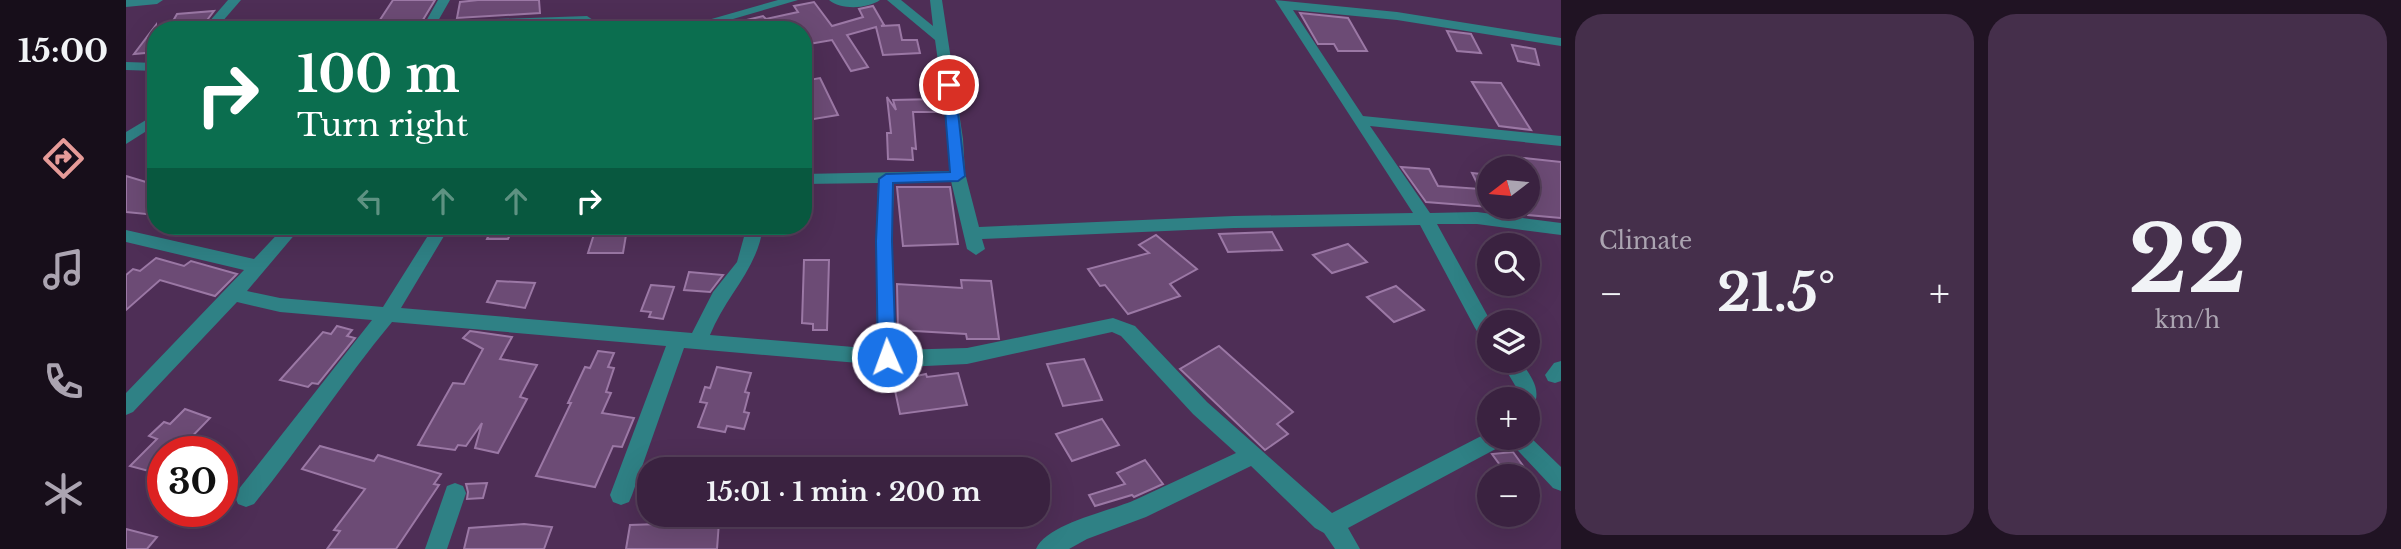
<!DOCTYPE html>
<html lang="en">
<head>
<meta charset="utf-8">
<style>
	:root { --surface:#3a2240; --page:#452f4b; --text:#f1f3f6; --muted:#aba4b1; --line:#543f59; --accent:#e69b98 }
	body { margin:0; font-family:"Libre Baskerville",serif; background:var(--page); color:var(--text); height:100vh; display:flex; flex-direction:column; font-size:26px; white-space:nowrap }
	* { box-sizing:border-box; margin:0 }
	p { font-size:23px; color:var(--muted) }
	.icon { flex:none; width:38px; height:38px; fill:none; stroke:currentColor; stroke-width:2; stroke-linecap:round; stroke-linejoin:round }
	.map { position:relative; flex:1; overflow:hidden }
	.side { display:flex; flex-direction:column; gap:14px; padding:14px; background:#201323; width:840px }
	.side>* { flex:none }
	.hud { position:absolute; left:21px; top:21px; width:665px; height:214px; border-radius:28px; box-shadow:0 7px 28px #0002,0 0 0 2px var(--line); background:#0b6e4f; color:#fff; overflow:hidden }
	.needle { width:46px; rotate:254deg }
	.tools { position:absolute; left:1351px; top:156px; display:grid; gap:14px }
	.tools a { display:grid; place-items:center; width:63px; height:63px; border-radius:50%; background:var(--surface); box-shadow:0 7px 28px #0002,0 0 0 2px var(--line); font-size:35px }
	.speed { position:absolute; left:21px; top:436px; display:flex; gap:14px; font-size:35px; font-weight:700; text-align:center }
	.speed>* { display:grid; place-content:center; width:91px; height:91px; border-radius:50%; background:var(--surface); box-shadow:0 7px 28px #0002,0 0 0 2px var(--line); line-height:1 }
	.speed .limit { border:10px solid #d22; background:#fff; color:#111 }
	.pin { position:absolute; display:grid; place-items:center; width:60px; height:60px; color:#fff; margin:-30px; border:4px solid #fff; border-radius:50%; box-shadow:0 2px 7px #0007 }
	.me { position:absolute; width:77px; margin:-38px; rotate:358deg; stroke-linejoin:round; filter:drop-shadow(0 0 5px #0008) }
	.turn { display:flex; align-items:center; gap:24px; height:147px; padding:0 35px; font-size:32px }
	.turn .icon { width:91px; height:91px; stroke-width:2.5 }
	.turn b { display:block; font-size:49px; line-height:60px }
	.lanes { display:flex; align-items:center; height:66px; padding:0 35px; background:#0003; justify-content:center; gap:35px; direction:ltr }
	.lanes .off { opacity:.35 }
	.big { font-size:52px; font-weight:800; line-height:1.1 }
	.side .tile { flex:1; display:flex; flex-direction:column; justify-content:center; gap:10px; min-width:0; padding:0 24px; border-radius:28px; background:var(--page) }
	.side .dial { align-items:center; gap:0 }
	.dial b { font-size:91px; line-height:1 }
	.heat { display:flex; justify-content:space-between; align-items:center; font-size:38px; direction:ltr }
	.side .tiles { flex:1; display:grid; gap:14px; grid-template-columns:repeat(2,1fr) }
	.trip { position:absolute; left:511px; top:457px; width:413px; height:70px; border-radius:28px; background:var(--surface); box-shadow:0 7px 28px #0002,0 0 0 2px var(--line); font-weight:800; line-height:70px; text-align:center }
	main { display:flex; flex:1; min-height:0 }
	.dock { display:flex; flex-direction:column; width:126px; justify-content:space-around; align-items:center; background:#170e1a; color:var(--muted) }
	.dock .icon { width:49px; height:49px }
	.dock .current { color:var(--accent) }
	.dock b { font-size:32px; color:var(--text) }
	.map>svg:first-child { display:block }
</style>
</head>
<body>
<main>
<nav class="dock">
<b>15:00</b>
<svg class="icon current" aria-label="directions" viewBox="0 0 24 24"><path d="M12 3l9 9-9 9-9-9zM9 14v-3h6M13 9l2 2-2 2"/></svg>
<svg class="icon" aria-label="music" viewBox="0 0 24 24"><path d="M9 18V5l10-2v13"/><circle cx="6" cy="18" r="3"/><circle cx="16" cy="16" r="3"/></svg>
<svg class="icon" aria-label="phone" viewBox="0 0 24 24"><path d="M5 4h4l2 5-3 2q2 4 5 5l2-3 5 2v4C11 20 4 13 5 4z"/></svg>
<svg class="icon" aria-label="climate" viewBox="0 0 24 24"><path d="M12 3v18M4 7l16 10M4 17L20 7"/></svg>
</nav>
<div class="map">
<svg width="1435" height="549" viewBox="0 0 1435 549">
	<rect width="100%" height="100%" fill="#4e2e56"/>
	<g fill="#6c4b75" stroke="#9b78a5" stroke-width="2">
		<polygon points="267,0 309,0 292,28 248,29"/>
		<polygon points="352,0 413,0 414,13 331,18 334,2"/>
		<polygon points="688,2 706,26 737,17 733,9 747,6 758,25 755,26 773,25 776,40 791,40 794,53 757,55 750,27 721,35 742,67 725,71 706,40 677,45 677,30 617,30 617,25 623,23 621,20 637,16 640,19 672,12 668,6"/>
		<polygon points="88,11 78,24 43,28 51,14"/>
		<polygon points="1174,13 1222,18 1241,51 1212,51 1208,44 1192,44"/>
		<polygon points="30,25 30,52 8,54"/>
		<polygon points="1321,31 1345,34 1355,53 1331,51"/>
		<polygon points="1386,45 1409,49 1413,65 1392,61"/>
		<polygon points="694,78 712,115 682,120 677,109 677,81"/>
		<polygon points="1346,82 1375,83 1405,130 1373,126"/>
		<polygon points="761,97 770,110 767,100 811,99 814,112 787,112 790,149 786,148 787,160 762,159 761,133 765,133"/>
		<polygon points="1397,158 1435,162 1435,218 1402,215 1402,167"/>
		<polygon points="1275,167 1303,169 1312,186 1354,189 1346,173 1363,175 1363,207 1300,202"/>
		<polygon points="0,176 30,185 30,215 0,212"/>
		<polygon points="771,187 824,187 832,244 777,246"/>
		<polygon points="367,226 388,226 382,239 361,239"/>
		<polygon points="501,229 497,253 462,253 469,231"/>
		<polygon points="1146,232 1156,250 1102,252 1093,234"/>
		<polygon points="1030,235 1071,269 1044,284 1054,296 1002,314 979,285 974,286 962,269 1023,253 1013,245"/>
		<polygon points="1222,244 1241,262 1206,273 1187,255"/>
		<polygon points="30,258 58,266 65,261 111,274 89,296 34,280 0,310 0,275 7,269 14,271"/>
		<polygon points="678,260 703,260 701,330 687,330 687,324 676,323"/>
		<polygon points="563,272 597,275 584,292 558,290"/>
		<polygon points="835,280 865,281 873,339 841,339 840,334 772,330 771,284 836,288"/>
		<polygon points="371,281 409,283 399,308 361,302"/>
		<polygon points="525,285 548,287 537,319 523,317 525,312 515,311"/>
		<polygon points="1270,286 1298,310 1268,322 1241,297"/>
		<polygon points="211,326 226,330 221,336 229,338 192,384 186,383 182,387 154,380 197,332 205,334"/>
		<polygon points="344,331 386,337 374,359 411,365 394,397 401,399 372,453 349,448 356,423 340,446 332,445 329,450 292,445 327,383 338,384 357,349 337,338"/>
		<polygon points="1093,346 1167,412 1151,424 1162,434 1139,450 1054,369"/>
		<polygon points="472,351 488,353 482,367 488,368 480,392 485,393 476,413 508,418 496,447 487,446 469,487 410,476 445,403 442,403 459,367 464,368"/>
		<polygon points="958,359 976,400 937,406 921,364"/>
		<polygon points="591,367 625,373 619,392 623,393 618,412 623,413 618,429 601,426 599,432 572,427 581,403 574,402 579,387 584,388"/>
		<polygon points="832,373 841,405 774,414 767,381 800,374 801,377"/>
		<polygon points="59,409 84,418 51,452 37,452 37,466 30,473 4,466 31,439 23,436 38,422 44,424"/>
		<polygon points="976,419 993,445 946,461 930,434"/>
		<polygon points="194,446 248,461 252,455 315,474 308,484 313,485 270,549 201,549 214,531 208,530 239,489 176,469"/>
		<polygon points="1387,452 1403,474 1382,476 1366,454"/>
		<polygon points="1019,460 1037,484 1008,497 1006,495 969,506 963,495 999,484 991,473"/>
		<polygon points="361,483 357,498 341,499 342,492 340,484"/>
		<polygon points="593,522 591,549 500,549 504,525"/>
		<polygon points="398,524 426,527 418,549 338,549 343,528"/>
		<polygon points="0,529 31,537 21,549 0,549"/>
	</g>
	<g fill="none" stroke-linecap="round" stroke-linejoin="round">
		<g fill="#2f8185" fill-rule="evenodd">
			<polygon points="0,0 37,0 31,4 0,7"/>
			<polygon points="102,0 115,0 89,30 76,30"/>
			<polygon points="312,0 324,0 312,21 461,16 467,20 461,24 295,30"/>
			<polygon points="652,0 672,0 569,30 547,30"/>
			<path d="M703 0H754C741 9 715 10 703 0Z"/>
			<path d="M761 0H775L807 26 804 0H816L837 139 839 173 853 227 1108 216 1287 213 1149 0 1271 12 1435 38V46L1271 20 1167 10 1237 116 1435 136V146L1244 126 1304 213 1351 212 1435 223V235L1351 224H1311L1365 322 1363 341 1356 339 1349 328 1294 225 1108 228 856 239 859 249 850 255 841 249 825 181 768 183 766 241 770 350 841 348 987 318 1009 326 1081 402 1206 513 1363 432V438H1402V435L1435 467V491L1427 488 1382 440 1379 444 1222 528 1234 549H1209L1198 533 1189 528 1125 466 1020 517 961 539 943 549H910C921 523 986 511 1011 499 1044 484 1077 468 1110 453L1067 414 995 336 986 332 841 364 779 367 558 348 506 495 503 502 495 505 487 502 484 495 540 346 266 322C217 381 176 445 128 504L120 507 112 504 109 497 112 490 246 320 154 312 111 302 7 412 0 415V393L118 270 0 242V230L128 259 159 226H176L121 291 154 298 257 307 308 226H324L275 308 566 333 587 292 611 262 621 226H637C632 269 600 295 584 335L751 349 750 241 752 183 677 184V174L823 171V139L809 40Z"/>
			<polygon points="0,62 30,63 30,71 0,70"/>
			<polygon points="30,114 30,125 0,144 0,132"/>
			<path d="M1374 360H1394C1403 374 1416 388 1408 405L1402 407V399H1391L1390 387Z"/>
			<polygon points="1435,361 1435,381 1429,383 1422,381 1419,375 1428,363"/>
			<polygon points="329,483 337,486 340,493 321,549 299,549 321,486"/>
		</g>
	</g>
	<polygon fill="#1a73e8" stroke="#114b97" stroke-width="2" points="823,81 829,85 839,176 832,181 767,183 766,241 770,357 767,362 755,362 752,357 750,241 753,179 760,174 824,172 817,85"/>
</svg>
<div class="tools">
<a><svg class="needle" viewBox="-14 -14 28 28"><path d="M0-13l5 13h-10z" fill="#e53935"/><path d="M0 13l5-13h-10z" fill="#aba4b1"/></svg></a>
<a><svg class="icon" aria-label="search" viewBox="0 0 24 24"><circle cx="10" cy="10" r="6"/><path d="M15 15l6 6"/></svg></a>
<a><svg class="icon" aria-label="layers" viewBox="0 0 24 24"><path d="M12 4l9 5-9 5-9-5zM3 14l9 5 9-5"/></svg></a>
<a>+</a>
<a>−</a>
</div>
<div class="speed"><div class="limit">30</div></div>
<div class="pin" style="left:823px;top:85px;background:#d93025"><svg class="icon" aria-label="arrive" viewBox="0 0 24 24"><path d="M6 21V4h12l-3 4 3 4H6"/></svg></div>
<svg class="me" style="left:761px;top:357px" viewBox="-20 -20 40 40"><circle r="17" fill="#1a73e8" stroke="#fff" stroke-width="3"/><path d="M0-11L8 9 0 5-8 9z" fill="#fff"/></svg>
<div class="trip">15:01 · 1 min · 200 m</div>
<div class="hud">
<div class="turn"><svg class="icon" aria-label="right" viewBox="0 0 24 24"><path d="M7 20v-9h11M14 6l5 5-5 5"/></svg><div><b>100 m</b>Turn right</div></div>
<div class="lanes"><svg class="icon off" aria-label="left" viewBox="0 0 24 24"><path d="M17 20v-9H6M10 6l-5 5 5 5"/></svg><svg class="icon off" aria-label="ahead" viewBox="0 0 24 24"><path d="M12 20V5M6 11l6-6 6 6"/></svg><svg class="icon off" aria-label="ahead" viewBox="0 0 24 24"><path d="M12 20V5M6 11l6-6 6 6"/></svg><svg class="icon" aria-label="right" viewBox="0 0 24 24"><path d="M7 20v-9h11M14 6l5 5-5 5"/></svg></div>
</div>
</div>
<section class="side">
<div class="tiles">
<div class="tile"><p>Climate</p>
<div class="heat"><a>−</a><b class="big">21.5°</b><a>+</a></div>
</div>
<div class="tile dial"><b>22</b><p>km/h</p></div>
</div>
</section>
</main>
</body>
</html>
